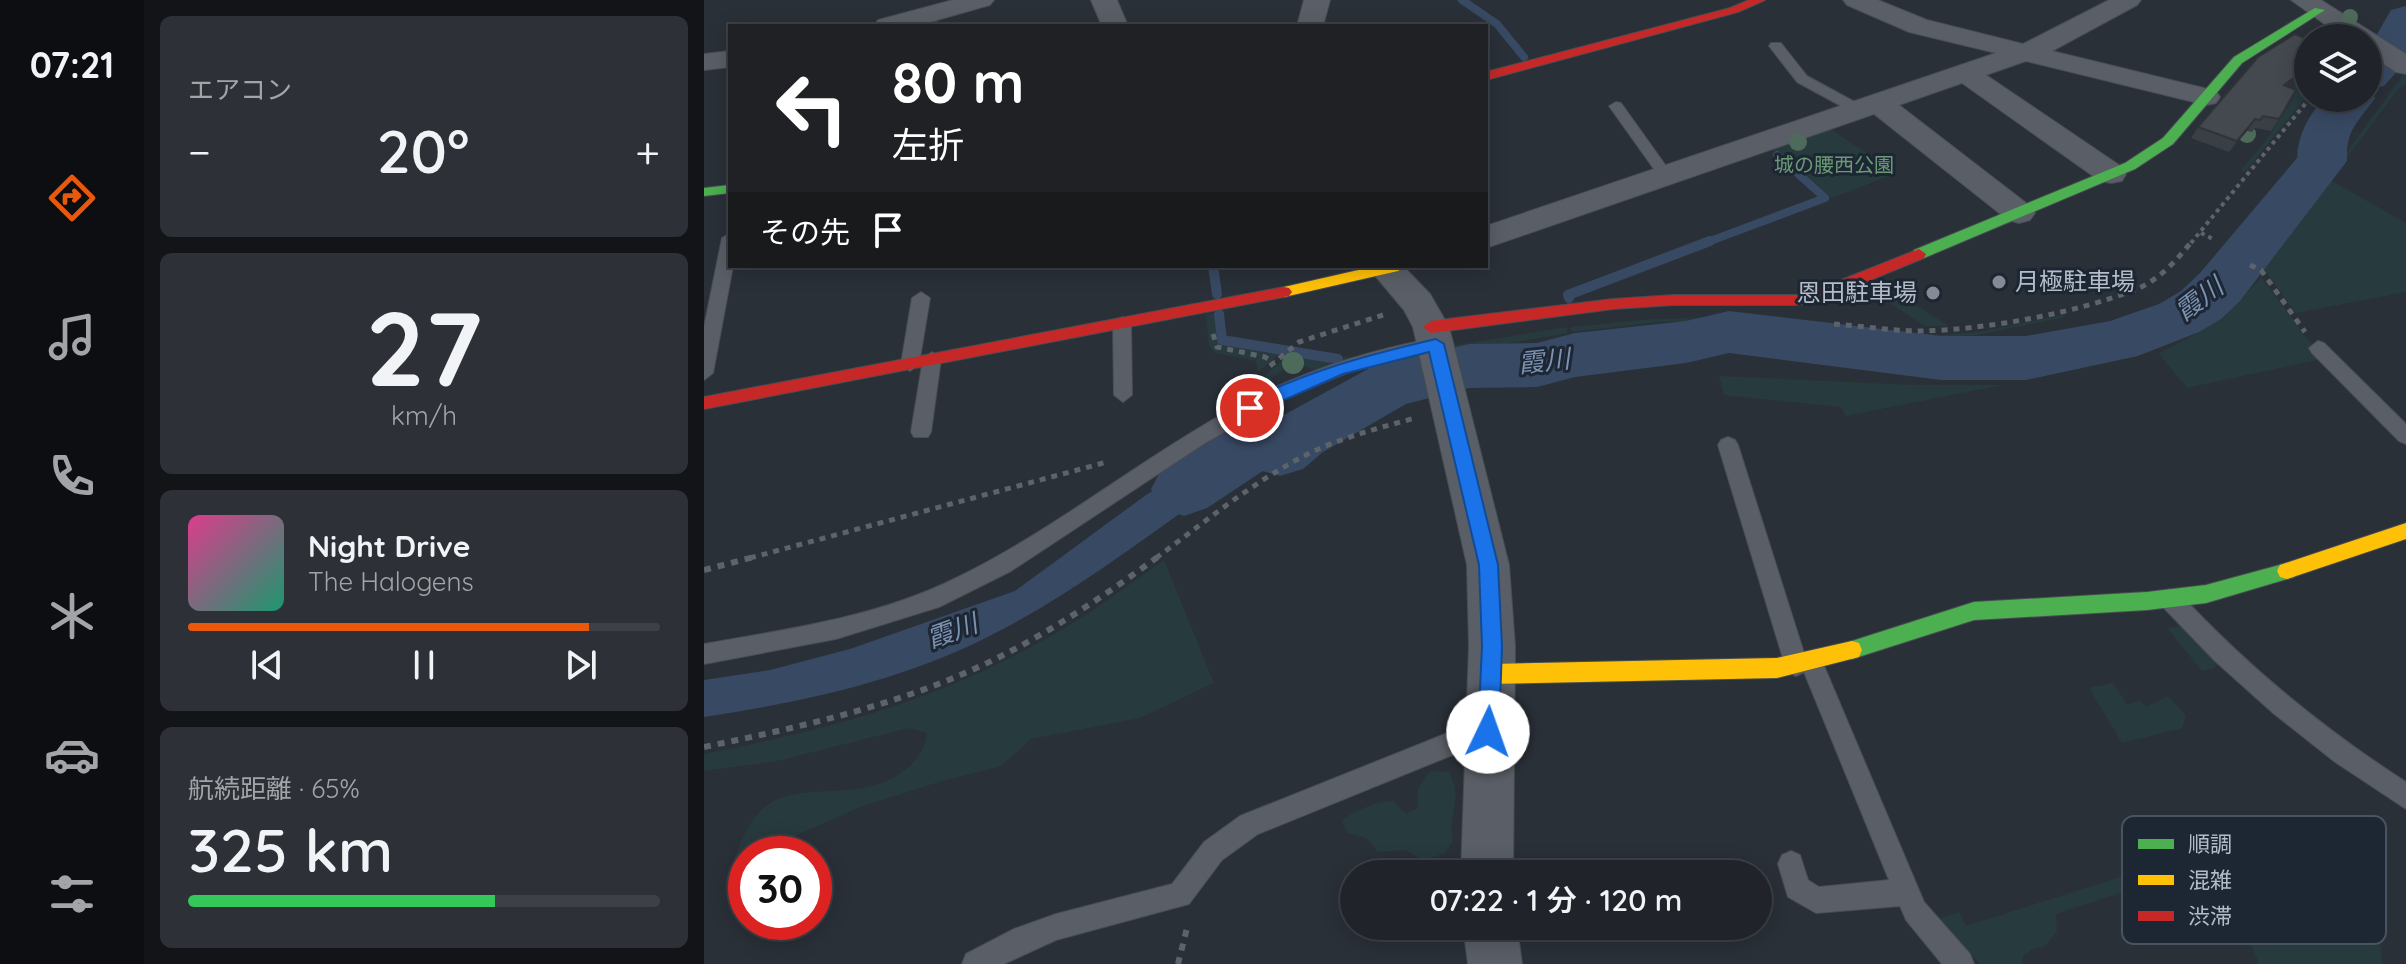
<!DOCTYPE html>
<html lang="ja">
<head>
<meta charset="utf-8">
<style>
	:root { --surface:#20242a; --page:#2d3036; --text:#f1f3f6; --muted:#a2a4a8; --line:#3d4147; --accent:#ea580c }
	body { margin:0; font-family:Quicksand,"Noto Sans JP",sans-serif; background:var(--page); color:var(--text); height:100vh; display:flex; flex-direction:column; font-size:30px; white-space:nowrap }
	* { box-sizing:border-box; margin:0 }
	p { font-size:26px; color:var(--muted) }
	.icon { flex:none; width:44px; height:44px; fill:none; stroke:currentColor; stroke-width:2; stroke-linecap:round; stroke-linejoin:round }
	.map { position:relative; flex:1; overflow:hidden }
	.side { display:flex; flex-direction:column; gap:16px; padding:16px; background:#121417; width:560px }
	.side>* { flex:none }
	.top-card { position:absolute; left:24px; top:24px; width:760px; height:244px; border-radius:0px; box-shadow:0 4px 20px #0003,0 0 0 2px var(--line); background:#202124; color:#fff; overflow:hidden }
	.buttons { position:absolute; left:1590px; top:24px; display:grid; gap:16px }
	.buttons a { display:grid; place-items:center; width:88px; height:88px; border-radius:50%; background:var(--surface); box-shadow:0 4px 20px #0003,0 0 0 2px var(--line); font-size:40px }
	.speed { position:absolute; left:24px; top:836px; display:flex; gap:16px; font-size:40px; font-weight:700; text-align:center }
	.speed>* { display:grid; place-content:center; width:104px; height:104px; border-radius:50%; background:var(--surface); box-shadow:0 4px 20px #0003,0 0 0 2px var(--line); line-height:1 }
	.speed .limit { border:12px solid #d22; background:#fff; color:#111 }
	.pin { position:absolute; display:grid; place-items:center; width:68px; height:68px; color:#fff; margin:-34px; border:4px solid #fff; border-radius:50%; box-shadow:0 2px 8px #0007 }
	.me { position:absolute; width:88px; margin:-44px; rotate:3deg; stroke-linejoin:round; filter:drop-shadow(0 0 6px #0008) }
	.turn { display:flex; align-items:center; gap:28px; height:168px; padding:0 32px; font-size:36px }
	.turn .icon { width:104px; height:104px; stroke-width:2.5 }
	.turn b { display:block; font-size:56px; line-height:68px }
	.then { display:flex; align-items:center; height:76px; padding:0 32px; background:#0003; gap:16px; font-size:30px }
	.big { font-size:60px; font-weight:600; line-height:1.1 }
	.side .card { flex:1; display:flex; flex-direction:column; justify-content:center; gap:12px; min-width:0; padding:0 28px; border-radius:12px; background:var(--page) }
	.side .dial { align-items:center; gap:0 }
	.dial b { font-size:104px; line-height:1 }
	.song { display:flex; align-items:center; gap:24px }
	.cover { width:96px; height:96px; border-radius:12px; background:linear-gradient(135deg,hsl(330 70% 55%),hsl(160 70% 35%)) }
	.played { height:8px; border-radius:4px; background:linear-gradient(90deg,var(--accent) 85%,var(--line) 85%) }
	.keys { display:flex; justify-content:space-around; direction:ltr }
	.heat { display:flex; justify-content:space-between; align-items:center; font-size:44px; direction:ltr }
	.charge { height:12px; border-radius:6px; background:linear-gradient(90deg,#34c759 65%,var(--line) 0) }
	.trip { position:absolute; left:636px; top:860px; width:432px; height:80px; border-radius:40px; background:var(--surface); box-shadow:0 4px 20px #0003,0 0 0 2px var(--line); font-weight:600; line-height:80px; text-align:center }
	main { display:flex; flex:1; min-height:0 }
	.menu { display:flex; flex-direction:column; width:144px; justify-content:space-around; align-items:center; background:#0d0e11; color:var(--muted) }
	.menu .icon { width:56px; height:56px }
	.menu .selected { color:var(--accent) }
	.menu b { font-size:36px; color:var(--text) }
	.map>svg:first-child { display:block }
</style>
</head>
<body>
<main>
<nav class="menu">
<b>07:21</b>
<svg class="icon selected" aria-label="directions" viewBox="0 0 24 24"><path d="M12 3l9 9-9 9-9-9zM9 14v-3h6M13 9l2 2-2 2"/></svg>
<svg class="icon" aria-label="music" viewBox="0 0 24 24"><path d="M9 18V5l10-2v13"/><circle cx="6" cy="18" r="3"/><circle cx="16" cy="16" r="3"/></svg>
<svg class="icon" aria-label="phone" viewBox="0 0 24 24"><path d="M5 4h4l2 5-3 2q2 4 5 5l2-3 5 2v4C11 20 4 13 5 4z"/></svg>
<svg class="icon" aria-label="climate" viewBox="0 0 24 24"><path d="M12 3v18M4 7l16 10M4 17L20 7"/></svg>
<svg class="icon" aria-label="car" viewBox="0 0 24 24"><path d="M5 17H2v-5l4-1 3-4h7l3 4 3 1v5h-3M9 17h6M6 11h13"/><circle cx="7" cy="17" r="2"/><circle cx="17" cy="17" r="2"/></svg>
<svg class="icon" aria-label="filters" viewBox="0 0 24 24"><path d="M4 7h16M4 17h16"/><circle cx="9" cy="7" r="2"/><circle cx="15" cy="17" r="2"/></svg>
</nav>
<section class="side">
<div class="card"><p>エアコン</p>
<div class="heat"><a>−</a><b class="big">20°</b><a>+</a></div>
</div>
<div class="card dial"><b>27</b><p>km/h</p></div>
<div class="card">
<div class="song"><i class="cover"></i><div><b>Night Drive</b><p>The Halogens</p></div></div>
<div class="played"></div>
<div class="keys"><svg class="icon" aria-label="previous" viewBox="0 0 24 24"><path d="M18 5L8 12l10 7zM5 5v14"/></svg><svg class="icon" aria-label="pause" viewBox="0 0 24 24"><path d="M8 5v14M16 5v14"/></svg><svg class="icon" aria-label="next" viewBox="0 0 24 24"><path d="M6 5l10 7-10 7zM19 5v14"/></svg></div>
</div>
<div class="card"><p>航続距離 · 65%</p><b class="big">325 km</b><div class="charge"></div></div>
</section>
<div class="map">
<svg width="1702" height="964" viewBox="0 0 1702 964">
	<rect width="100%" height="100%" fill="#2a3038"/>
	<g fill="#273a3e">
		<polygon points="1701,72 1702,85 1695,88 1626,180 1702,223 1702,292 1592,313 1559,268"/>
		<polygon points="1604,79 1604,95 1541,172 1537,170 1561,142 1588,100 1579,96 1593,80 1601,82"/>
		<polygon points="1126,129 1193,173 863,300 859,294 1116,198 1070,155 1073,153 1069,149"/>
		<path d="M1557 277 1618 359 1483 388 1454 353C1496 334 1527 313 1557 277Z"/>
		<polygon points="1174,281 1245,326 1220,326 1161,286"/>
		<polygon points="512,313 515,342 576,354 554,372 552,361 511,353 505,346 502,314"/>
		<polygon points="1359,315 1361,317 1272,335 1234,338 1021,321 955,322 868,332 866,327 950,319 1009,318 1235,335 1275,332"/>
		<polygon points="862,327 864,333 756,352 748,346"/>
		<path d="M584 355 631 363 643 356 647 360 613 371C594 362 584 366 568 378L572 388 501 429Z"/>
		<polygon points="1015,376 1209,385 1298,385 1142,416 1137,407 1020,395"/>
		<path d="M460 560 510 683 436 718 327 739 297 766 235 782 156 807 51 854H42V858L30 863C36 838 52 805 79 797 122 785 166 800 203 768 216 757 220 750 223 733L205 728 73 761 0 771V754C130 728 233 701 349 635 388 613 424 585 460 560Z"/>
		<polygon points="1477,626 1512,661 1511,668 1498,671 1463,628"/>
		<polygon points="1409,683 1423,705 1435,700 1442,707 1464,696 1482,716 1478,728 1418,743 1385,688"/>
		<path d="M726 771 745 772C760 800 743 815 749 841L741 853 719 860 701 850 674 852 664 839 644 833 638 821C649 811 674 801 689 801L702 814 714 808V788Z"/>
		<path d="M1461 863C1500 914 1585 903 1641 896L1675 923 1678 964H1555L1540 925 1497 913 1470 875 1352 914 1353 932 1340 947 1329 949 1319 956 1317 964H1276L1235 919 1255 912 1262 926Z"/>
	</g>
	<path fill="#384963" d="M538 423 569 458 553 468 528 477C453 528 382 585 301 628 207 679 105 701 0 717V680L66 670 146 649 311 591 442 495 519 445 522 432Z"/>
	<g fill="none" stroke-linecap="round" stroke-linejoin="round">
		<g stroke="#384963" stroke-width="8">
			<polyline points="758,0 793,24 820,57"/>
			<polyline points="230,21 230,26"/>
			<polyline points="1001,243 1121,198 1073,155"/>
		</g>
		<g stroke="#384963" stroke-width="10">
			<polyline points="509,266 513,294"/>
			<polyline points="865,298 864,295 1006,241"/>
			<polyline points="515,314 518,340 634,359"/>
			<polyline points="669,368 703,381"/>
		</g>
		<path fill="#384963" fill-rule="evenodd" d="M1702 6V61L1680 86 1665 89 1671 98C1654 123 1642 128 1643 161L1536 301 1517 319 1495 332 1434 356 1322 380H1237L1025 353 982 363 871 377 833 387 765 388 702 404 619 452 599 469 576 476 559 471 503 508 480 516 457 508 447 489 457 470 531 423 554 416 569 421 662 370 684 363 765 344 833 343 871 333 982 321 1025 311 1237 336H1322L1406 321 1455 304 1477 291 1496 273 1593 158C1594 135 1604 115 1621 98H1664V50L1687 10Z"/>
		<g stroke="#484c53" stroke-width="2">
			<g id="lane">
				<polygon points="1067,43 1077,43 1103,76 1160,107 1160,113 1150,113 1093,82 1065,46"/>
				<polygon points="912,102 917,103 967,173 967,179 957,179 905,106"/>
				<polygon points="26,233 26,266 29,266 9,373 0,380 0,327 18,238"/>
				<polygon points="217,292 226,298 215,364 206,371 197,364 208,298"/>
				<polygon points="418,317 427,323 428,395 419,402 410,395 409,323"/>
				<path d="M732 338 741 344 738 349 655 368 582 398 501 443 307 571 235 607 132 639 0 664V644C85 629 174 617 252 578 349 531 432 462 526 410 591 374 659 351 732 338Z"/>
				<polygon points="1614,341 1620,343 1702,424 1702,444 1695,441 1608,353 1605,348"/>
				<polygon points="228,352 237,359 227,432 224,437 210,437 207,432 219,359"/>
				<polygon points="1024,437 1031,440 1034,445 1100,653 1107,651 1115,654 1220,902 1266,954 1270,964 1238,964 1202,920 1196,906 1112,913 1084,897 1074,864 1078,855 1087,851 1096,855 1104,880 1115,887 1185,880 1100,672 1092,676 1084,672 1081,665 1014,445 1017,440"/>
				<path d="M1466 589 1474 592C1542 665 1618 728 1702 782V809L1631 762 1569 713 1511 661 1458 606 1455 599 1458 592Z"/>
				<polygon points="784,720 792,724 796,732 792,740 746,756 554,834 518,860 485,904 352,940 300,964 258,964 262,954 310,929 352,914 468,884 500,842 536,816 746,732"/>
			</g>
		</g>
		<g stroke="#484c53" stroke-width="2">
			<g id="street">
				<polygon points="249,0 290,0 286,5 212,26 170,26 174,20"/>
				<polygon points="387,0 413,0 424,26 398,26"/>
				<polygon points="600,0 626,0 619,26 593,26"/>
				<polygon points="1139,0 1174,0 1223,20 1319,44 1405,0 1437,0 1433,5 1348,51 1512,91 1516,97 1512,103 1502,105 1322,61 1282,75 1418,167 1422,174 1418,181 1407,183 1396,181 1258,83 1195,105 1326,206 1331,213 1326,220 1315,223 1304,220 1170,114 782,248 782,226 1292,53 1205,32 1143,5"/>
				<polygon points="1587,0 1617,0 1702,54 1702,74 1692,72 1664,54 1664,38 1640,38"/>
				<polygon points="26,51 26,67 0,70 0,54"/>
				<polygon points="663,266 699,266 726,294 745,327 805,565 811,646 809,874 757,874 765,646 763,565 709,327 700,310"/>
				<polygon points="759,926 813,926 818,964 764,964"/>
			</g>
		</g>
		<g stroke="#484c53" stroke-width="2">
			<g id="fast">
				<polygon points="1611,8 1621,10 1538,63 1469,144 1431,169 1220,258 1210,258 1208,254 1210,250 1421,163 1459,138 1530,57"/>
				<polygon points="26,185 26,193 0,196 0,188"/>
				<polygon points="1583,563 1590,565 1593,571 1590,577 1502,603 1443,610 1270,620 1148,659 1141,657 1138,650 1141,643 1148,641 1270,602 1443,592 1502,585"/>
			</g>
		</g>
		<g stroke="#484c53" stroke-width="2">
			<g id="slow">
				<polygon points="672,266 702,266 694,271 580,297 572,292 580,287"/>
				<polygon points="1702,523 1702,539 1583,579 1576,577 1573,571 1576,565"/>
				<polygon points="1148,641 1155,643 1158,650 1155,657 1073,678 787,684 780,681 777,674 780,667 787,664 1073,658"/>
			</g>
		</g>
		<g stroke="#484c53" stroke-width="2">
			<g id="jam">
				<polygon points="1045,0 1061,0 1034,12 782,80 782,72 1026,8"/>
				<polygon points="1215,249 1222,254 1220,258 1115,301 1093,305 970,305 909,309 727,333 719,327 727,321 909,299 970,295 1093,295 1107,292"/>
				<polygon points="580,287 585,288 588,292 585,296 0,409 0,397"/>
			</g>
		</g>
		<g stroke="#5d636a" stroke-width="4" stroke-dasharray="4 4" stroke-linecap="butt">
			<polyline points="1497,233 1509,239"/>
			<polyline points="1487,243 1606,98"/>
		</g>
		<g stroke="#5d636a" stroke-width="5" stroke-dasharray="6 6" stroke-linecap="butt">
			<polyline points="1546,265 1557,270 1601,332"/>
			<path d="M1130 324C1158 326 1188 331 1216 331 1280 330 1373 313 1433 289 1456 279 1473 260 1488 241"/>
			<polyline points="509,334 513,347 561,357 570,363"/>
			<polyline points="566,366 595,342 679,315"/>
			<polyline points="46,558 403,462"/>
			<path d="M452 558C501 522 551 480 606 453 639 437 675 428 711 418"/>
		</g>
		<g stroke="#5d636a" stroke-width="6" stroke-dasharray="7 7" stroke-linecap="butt">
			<polyline points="0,570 54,556"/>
			<path d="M0 747C91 728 183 708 268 670 335 640 396 599 455 556"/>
			<polyline points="474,964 484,924"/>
		</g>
		<use href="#lane" fill="#5a5e66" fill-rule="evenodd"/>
		<use href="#street" fill="#5a5e66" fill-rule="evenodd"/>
		<use href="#fast" fill="#4caf50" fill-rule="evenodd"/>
		<use href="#slow" fill="#ffc107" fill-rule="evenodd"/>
		<use href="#jam" fill="#c62828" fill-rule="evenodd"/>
	</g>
	<g fill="#4e6a5a">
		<circle cx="1646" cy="17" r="8"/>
		<circle cx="1543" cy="134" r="9"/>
		<circle cx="1094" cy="142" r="9"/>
		<circle cx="589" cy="363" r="11"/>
	</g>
	<polygon fill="#3a3f45" points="1585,88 1575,119 1567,131 1551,128 1548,132 1543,131 1525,152 1487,138 1494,127"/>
	<g fill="#303338">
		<polygon points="1604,68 1604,73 1572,97 1580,85"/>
		<polygon points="1551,119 1543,131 1525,152 1533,141"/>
	</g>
	<polygon fill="#444950" stroke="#303338" stroke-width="2" points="1591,34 1604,40 1604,68 1580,85 1592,90 1575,119 1559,116 1556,120 1551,119 1533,141 1494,127 1554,57"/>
	<path fill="#1a73e8" stroke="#114b97" stroke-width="2" d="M732 339 740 344 794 565 798 646 795 732 792 739 784 742 777 739 774 732 778 646 775 565 725 352 639 374 546 415 537 408 540 403C603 371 663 355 732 339Z"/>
	<g fill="#848b96" stroke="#1d2633" stroke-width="3">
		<circle cx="1295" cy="282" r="8"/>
		<circle cx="1229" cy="293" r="8"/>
	</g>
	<g text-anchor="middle" stroke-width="6" stroke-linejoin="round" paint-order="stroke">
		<g font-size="20" fill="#6b9a76" stroke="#1d2633">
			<text x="1130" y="172">城の腰西公園</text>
		</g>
		<g font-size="24" fill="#b4bcc9" stroke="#1d2633" text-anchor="start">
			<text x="1311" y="290">月極駐車場</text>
			<text x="1213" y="301" text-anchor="end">恩田駐車場</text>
		</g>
		<g font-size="26" font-style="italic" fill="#7c92b1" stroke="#1d2633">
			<text transform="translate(1495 299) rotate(-37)" y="9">霞川</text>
			<text transform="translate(840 361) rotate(-6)" y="9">霞川</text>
			<text transform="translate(248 631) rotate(-20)" y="9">霞川</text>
		</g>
	</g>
	<rect x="1418" y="816" width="264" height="128" rx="12" fill="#1d2633" stroke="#4a5360" stroke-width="2"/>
	<rect x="1434" y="839" width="36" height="10" fill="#4caf50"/>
	<rect x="1434" y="875" width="36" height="10" fill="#ffc107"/>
	<rect x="1434" y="911" width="36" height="10" fill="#c62828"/>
	<g font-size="22" fill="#b4bcc9">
		<text x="1484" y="852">順調</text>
		<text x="1484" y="888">混雑</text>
		<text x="1484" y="924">渋滞</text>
	</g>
</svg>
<div class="buttons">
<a><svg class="icon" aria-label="layers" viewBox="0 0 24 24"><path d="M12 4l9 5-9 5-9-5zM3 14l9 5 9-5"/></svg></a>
</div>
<div class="speed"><div class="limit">30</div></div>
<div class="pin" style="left:546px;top:408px;background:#d93025"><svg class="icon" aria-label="arrive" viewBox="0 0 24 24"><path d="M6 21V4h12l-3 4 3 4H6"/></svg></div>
<svg class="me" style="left:784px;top:732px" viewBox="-20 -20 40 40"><circle r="19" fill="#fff"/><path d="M0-13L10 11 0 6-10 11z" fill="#1a73e8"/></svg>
<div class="trip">07:22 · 1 分 · 120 m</div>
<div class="top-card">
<div class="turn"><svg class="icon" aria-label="left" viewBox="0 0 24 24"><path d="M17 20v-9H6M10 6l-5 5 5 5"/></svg><div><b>80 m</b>左折</div></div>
<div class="then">その先<svg class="icon" aria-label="arrive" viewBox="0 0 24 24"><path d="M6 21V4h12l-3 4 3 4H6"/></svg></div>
</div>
</div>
</main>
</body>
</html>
